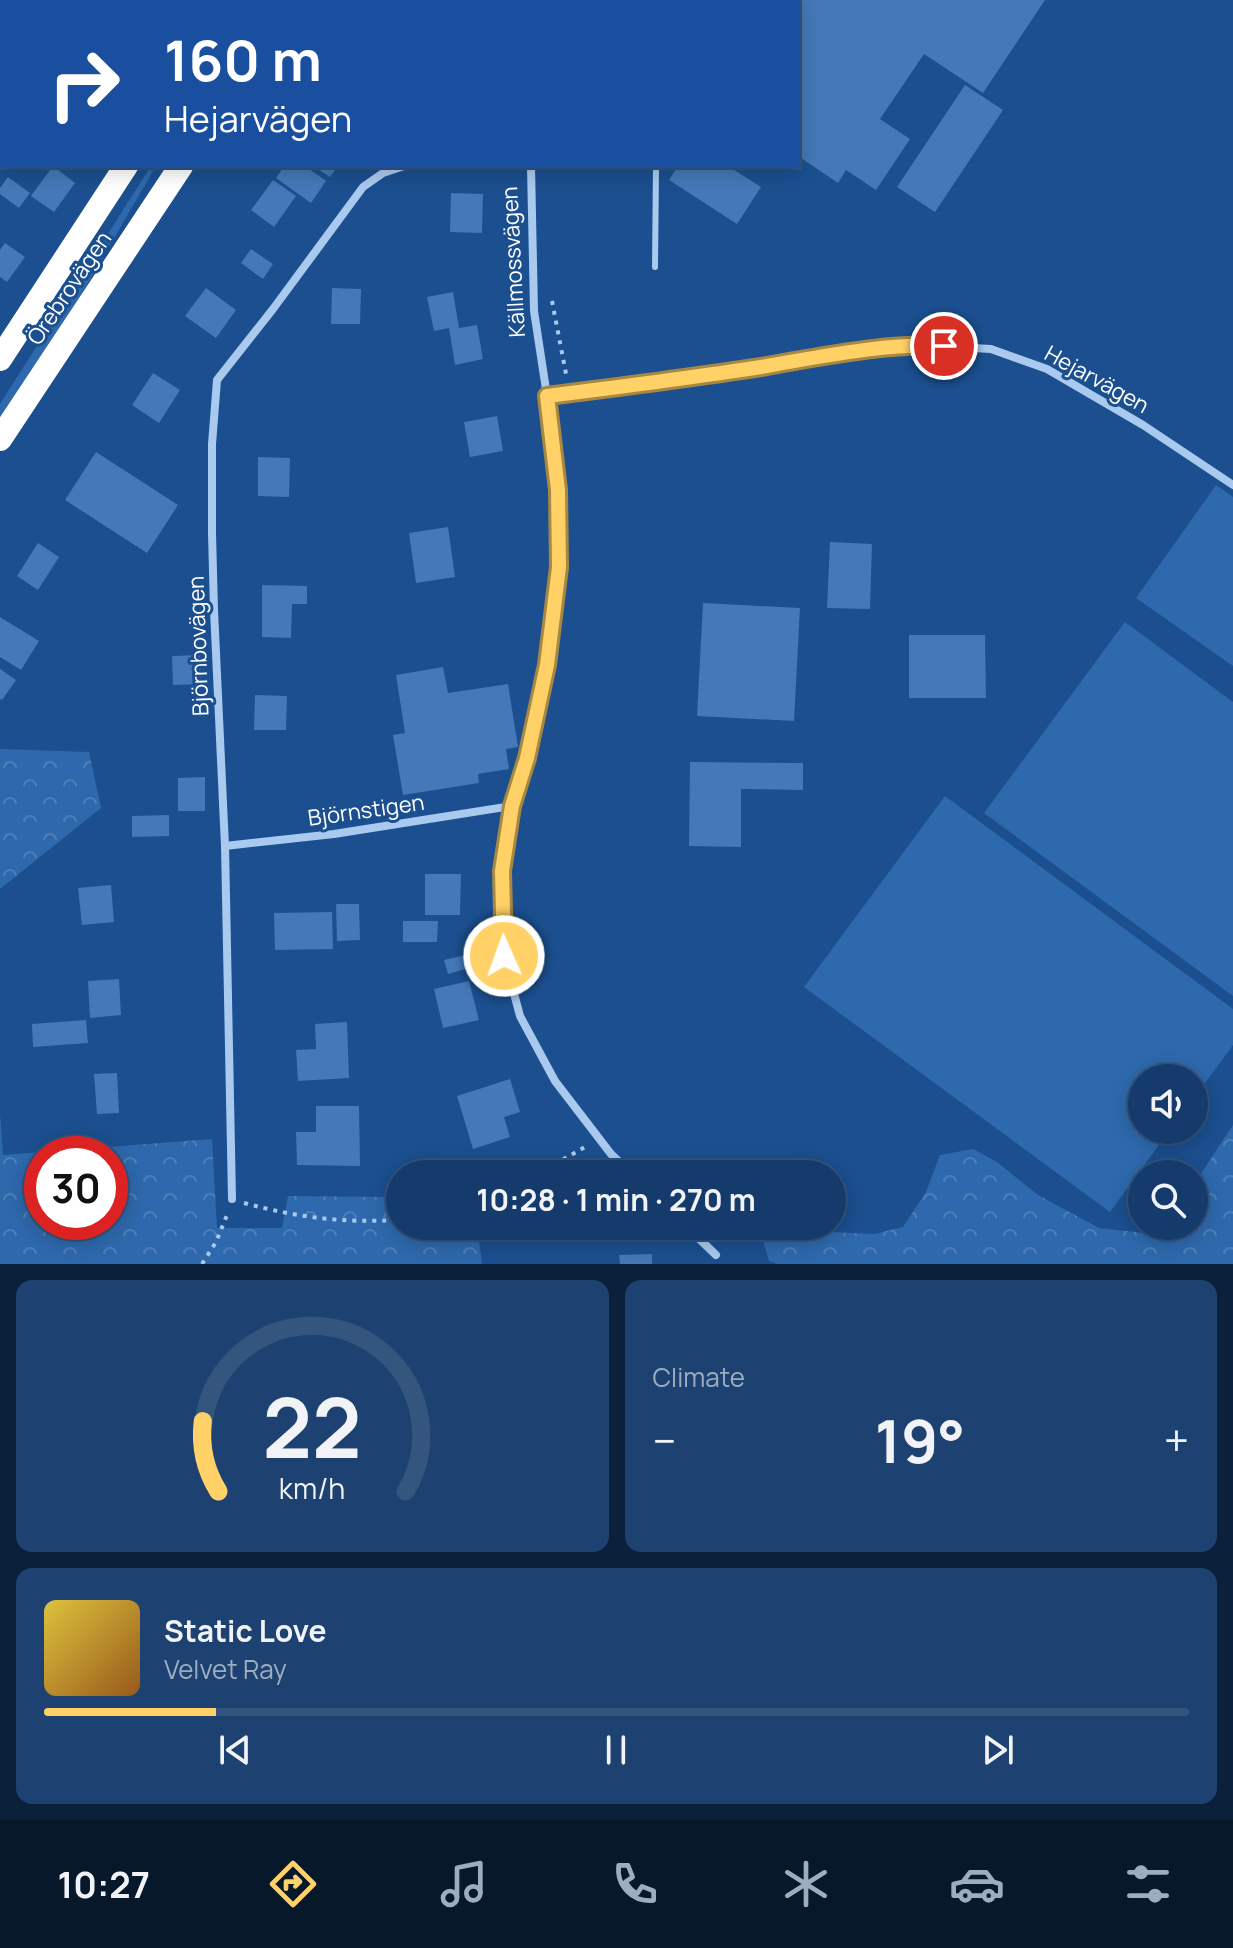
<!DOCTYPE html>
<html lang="en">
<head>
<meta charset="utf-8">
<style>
	:root { --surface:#143b6b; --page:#1d4271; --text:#f1f3f6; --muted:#9dadc1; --line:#33557e; --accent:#ffd166 }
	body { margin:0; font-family:Manrope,sans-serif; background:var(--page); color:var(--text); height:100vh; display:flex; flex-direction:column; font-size:30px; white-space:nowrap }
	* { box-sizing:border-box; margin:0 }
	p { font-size:26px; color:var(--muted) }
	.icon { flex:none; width:44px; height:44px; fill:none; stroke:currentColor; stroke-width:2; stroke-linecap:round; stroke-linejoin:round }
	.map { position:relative; height:1264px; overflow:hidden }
	.side { display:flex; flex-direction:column; gap:16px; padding:16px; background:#0b203b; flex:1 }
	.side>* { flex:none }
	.top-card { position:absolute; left:0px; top:0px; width:800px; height:168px; box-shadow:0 4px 20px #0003,0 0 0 2px var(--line); background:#1a4fa0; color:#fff; overflow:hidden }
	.buttons { position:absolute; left:1128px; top:1064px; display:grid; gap:16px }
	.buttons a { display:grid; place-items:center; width:80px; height:80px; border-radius:50%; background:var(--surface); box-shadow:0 4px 20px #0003,0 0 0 2px var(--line); font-size:40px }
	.speed { position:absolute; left:24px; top:1136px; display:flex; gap:16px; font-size:40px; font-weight:700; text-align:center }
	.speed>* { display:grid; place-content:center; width:104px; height:104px; border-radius:50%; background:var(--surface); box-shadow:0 4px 20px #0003,0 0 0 2px var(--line); line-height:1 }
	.speed .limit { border:12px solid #d22; background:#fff; color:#111 }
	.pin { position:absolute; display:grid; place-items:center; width:68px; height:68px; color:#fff; margin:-34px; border:4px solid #fff; border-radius:50%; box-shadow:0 2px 8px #0007 }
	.me { position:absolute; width:88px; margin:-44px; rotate:358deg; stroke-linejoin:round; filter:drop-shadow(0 0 6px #0008) }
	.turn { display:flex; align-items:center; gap:28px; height:168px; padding:0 32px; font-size:36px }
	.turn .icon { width:104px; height:104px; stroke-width:2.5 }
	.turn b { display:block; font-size:56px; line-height:68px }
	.big { font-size:60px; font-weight:700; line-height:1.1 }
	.side .widget { flex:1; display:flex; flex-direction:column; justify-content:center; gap:12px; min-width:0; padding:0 28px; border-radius:16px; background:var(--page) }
	.side .dial { align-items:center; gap:0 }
	.dial svg { height:208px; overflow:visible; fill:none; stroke:var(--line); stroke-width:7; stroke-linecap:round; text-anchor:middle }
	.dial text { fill:var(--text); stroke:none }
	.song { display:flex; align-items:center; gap:24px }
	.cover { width:96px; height:96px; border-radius:12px; background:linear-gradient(135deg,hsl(50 70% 55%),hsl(30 70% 35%)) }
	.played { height:8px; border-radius:4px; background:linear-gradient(90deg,var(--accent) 15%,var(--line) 15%) }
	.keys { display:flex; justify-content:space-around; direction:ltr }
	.heat { display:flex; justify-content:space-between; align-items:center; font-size:44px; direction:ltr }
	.side .tiles { flex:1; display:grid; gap:16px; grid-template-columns:1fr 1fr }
	.widget:last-child { grid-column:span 2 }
	.trip { position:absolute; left:386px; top:1160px; width:460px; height:80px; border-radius:40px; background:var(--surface); box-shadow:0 4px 20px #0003,0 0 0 2px var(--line); font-weight:700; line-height:80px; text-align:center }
	.dock { display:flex; height:128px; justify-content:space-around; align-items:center; background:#08182b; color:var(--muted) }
	.dock .icon { width:56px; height:56px }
	.dock .selected { color:var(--accent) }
	.dock b { font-size:36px; color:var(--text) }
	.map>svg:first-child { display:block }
</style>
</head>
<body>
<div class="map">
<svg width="1233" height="1264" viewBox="0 0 1233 1264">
	<defs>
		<pattern id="forest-crowns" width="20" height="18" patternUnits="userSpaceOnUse" patternTransform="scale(2)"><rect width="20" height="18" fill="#2e69ad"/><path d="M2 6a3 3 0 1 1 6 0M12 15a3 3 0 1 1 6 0" fill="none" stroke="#4d80b9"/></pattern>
	</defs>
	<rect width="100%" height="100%" fill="#1b4f8f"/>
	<g fill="#2e69ad">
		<polygon points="151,166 156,166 52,345 0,425 0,404"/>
		<polygon points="1216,485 1233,497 1233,666 1136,598"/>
		<polygon points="1125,622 1233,702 1233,996 984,813"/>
		<polygon points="945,796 1233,1009 1233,1045 1194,1098 1194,1078 1142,1078 1142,1130 1170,1130 1110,1212 804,987"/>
	</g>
	<g fill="url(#forest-crowns)" fill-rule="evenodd">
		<polygon points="0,749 89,752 101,808 0,889"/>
		<path d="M0 1113 3 1155 212 1139 217 1228H282L288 1196 380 1197 400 1194V1226H477L482 1264H0ZM110 1154V1222H42V1154Z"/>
		<polygon points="1233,1125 1233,1264 778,1264 769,1261 761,1233 785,1230 874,1234 903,1227 926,1192 940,1155 973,1149 997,1162 1038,1195 1099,1228 1144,1233 1154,1226 1194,1226 1194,1184"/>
	</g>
	<g fill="#4478b7">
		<polygon points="798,0 1045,0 983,93 924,54 880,119 910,139 876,190 846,170 838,183 798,156"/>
		<polygon points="965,85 1003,110 935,212 897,187"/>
		<polygon points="53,166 75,183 54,212 31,196"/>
		<polygon points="284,166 305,166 326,181 311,203 276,178"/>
		<polygon points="313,166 338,166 330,177"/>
		<polygon points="678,166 728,166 761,187 737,224 669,180"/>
		<polygon points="8,177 30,193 19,208 0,194 0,188"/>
		<polygon points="273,180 296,196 274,227 251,210"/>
		<polygon points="451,193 483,194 482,233 450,232"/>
		<polygon points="5,243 25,257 7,282 0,277 0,250"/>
		<polygon points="251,249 273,264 263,279 241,263"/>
		<polygon points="206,288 236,310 216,338 185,316"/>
		<polygon points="332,288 361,289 360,324 331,324"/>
		<polygon points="453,292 459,328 477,325 483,359 455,365 449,328 434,331 427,297"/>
		<polygon points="153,373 180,390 159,423 132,405"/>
		<polygon points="497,416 503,451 470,457 464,422"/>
		<polygon points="96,452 178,505 147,553 65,500"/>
		<polygon points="258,457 290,458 289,497 258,496"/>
		<polygon points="448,527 455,577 416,583 409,533"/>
		<polygon points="830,542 872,544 870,609 827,608"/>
		<polygon points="38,543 59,557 38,590 17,576"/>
		<polygon points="262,585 307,586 307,604 292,604 291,638 262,637"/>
		<polygon points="703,603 800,608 794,721 697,716"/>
		<polygon points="0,617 39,641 21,670 0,657"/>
		<polygon points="909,635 985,635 986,698 909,698"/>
		<polygon points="200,655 202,684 173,685 172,656"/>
		<polygon points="443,667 448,693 508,684 518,747 506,749 509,769 478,774 479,783 403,795 393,735 405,733 396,675"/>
		<polygon points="0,669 16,680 2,700 0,699"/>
		<polygon points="255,695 287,696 286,730 254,730"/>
		<polygon points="690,762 803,763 803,790 741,789 741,847 689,846"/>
		<polygon points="205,777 205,811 178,811 178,778"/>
		<polygon points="169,815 169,836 132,837 132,816"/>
		<polygon points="425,874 461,874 460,915 425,915"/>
		<polygon points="111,885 114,922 82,925 78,888"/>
		<polygon points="336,904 359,904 360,940 337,941"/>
		<polygon points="332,912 333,949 275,950 274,913"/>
		<polygon points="403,921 438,921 437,942 403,942"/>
		<polygon points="470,954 473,967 448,974 444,960"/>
		<polygon points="119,979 121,1015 90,1018 88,981"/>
		<polygon points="469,981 479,1020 443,1028 434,989"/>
		<polygon points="86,1020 88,1043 33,1047 32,1024"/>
		<polygon points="347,1022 349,1078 298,1081 296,1050 316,1049 315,1024"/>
		<polygon points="117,1073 119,1113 97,1114 94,1074"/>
		<polygon points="510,1079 520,1112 504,1117 510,1137 473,1149 457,1096"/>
		<polygon points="316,1106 359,1106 360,1166 297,1165 296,1132 316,1132"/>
		<polygon points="652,1254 652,1264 620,1264 619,1255"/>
	</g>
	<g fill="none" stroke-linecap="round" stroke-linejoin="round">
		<g stroke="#a9c9ee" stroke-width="4" stroke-dasharray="4 6" stroke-linecap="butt">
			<polyline points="552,301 567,379"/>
			<polyline points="537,1174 587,1146"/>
			<path d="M244 1203C301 1218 342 1223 400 1220"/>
			<polyline points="202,1264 216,1242 227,1215"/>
		</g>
		<polyline stroke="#a9c9ee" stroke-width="6" points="655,267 656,166"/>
		<g stroke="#a9c9ee" stroke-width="8">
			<polyline points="33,2 35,0"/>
			<polyline points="0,52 2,49"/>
			<polyline points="531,166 534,311 547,396 558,490 559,567 547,665 527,758 512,806 502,871 504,956 520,1016 555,1081 611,1154 632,1174"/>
			<polyline points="547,396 705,375 831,355 920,345 991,349 1047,369 1143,425 1233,485"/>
			<polyline points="225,846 334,834 512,806"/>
			<polyline points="232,1199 225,846 214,610 212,533 212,444 217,380 273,309 363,187 383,173 404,166"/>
			<polyline points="686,1226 716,1255"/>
		</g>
		<polyline stroke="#d6e6fa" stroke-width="16" points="555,2 556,0"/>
		<g stroke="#fff" stroke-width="24">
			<polyline points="235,2 237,0"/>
			<polyline points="290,2 291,0"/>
			<polyline points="0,359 126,166"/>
			<polyline points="0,439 181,166"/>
		</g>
	</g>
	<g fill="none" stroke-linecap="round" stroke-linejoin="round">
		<g stroke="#a68842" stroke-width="20">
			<path id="route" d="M504 956 502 871 512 806 527 758 547 665 559 567 558 490 547 396C619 387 690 378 761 367 820 357 884 343 944 346"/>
		</g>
		<use href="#route" stroke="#ffd166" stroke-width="14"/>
	</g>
	<g text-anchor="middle" stroke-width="6" stroke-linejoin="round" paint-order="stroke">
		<g font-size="22" fill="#fff" stroke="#1b4f8f">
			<text transform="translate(513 262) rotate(-93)" y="8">Källmossvägen</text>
			<text transform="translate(69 288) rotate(-56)" y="8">Örebrovägen</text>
			<text transform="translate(1097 379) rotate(29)" y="8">Hejarvägen</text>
			<text transform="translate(198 646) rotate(-92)" y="8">Björnbovägen</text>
			<text transform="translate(366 810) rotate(-8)" y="8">Björnstigen</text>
		</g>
	</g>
</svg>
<div class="buttons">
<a><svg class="icon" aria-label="sound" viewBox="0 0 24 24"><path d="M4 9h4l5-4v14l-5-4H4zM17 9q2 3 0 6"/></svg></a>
<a><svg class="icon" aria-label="search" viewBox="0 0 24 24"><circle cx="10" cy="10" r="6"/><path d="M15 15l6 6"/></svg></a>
</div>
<div class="speed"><div class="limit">30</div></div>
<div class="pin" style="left:944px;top:346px;background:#d93025"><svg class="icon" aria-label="arrive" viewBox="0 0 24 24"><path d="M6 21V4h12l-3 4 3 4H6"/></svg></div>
<svg class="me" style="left:504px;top:956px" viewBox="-20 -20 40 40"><circle r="17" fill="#ffd166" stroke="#fff" stroke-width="3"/><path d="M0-11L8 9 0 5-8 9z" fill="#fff"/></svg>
<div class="trip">10:28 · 1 min · 270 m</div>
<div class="top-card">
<div class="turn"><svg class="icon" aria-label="right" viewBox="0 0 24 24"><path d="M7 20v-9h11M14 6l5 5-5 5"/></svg><div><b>160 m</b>Hejarvägen</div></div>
</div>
</div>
<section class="side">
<div class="tiles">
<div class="widget dial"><svg viewBox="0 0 100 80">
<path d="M14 69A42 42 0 1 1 86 69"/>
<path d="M14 69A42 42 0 0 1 8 42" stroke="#ffd166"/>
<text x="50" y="56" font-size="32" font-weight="700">22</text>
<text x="50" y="72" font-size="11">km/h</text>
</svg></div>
<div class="widget"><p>Climate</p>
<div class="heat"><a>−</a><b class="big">19°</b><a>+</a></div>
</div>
<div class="widget">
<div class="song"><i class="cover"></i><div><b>Static Love</b><p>Velvet Ray</p></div></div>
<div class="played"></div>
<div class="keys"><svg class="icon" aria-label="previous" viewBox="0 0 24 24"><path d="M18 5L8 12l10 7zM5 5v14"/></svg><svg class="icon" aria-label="pause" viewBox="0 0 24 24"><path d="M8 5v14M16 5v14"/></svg><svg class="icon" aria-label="next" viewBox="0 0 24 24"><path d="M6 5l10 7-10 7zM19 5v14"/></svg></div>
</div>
</div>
</section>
<nav class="dock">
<b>10:27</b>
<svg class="icon selected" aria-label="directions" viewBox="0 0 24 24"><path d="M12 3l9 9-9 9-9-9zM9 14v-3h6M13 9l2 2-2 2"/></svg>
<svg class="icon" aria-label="music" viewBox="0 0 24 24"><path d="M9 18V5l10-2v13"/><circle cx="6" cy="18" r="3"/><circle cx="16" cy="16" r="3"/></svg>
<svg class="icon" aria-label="phone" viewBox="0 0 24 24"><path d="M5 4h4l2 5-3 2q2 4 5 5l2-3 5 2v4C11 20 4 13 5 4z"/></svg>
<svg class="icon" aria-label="climate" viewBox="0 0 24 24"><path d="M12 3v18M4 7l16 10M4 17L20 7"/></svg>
<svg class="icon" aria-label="car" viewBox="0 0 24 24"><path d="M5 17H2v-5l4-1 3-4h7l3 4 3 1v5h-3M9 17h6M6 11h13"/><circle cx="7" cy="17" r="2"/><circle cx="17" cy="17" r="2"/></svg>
<svg class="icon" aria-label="filters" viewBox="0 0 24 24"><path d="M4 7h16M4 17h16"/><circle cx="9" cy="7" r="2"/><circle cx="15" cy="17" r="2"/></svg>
</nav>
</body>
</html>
